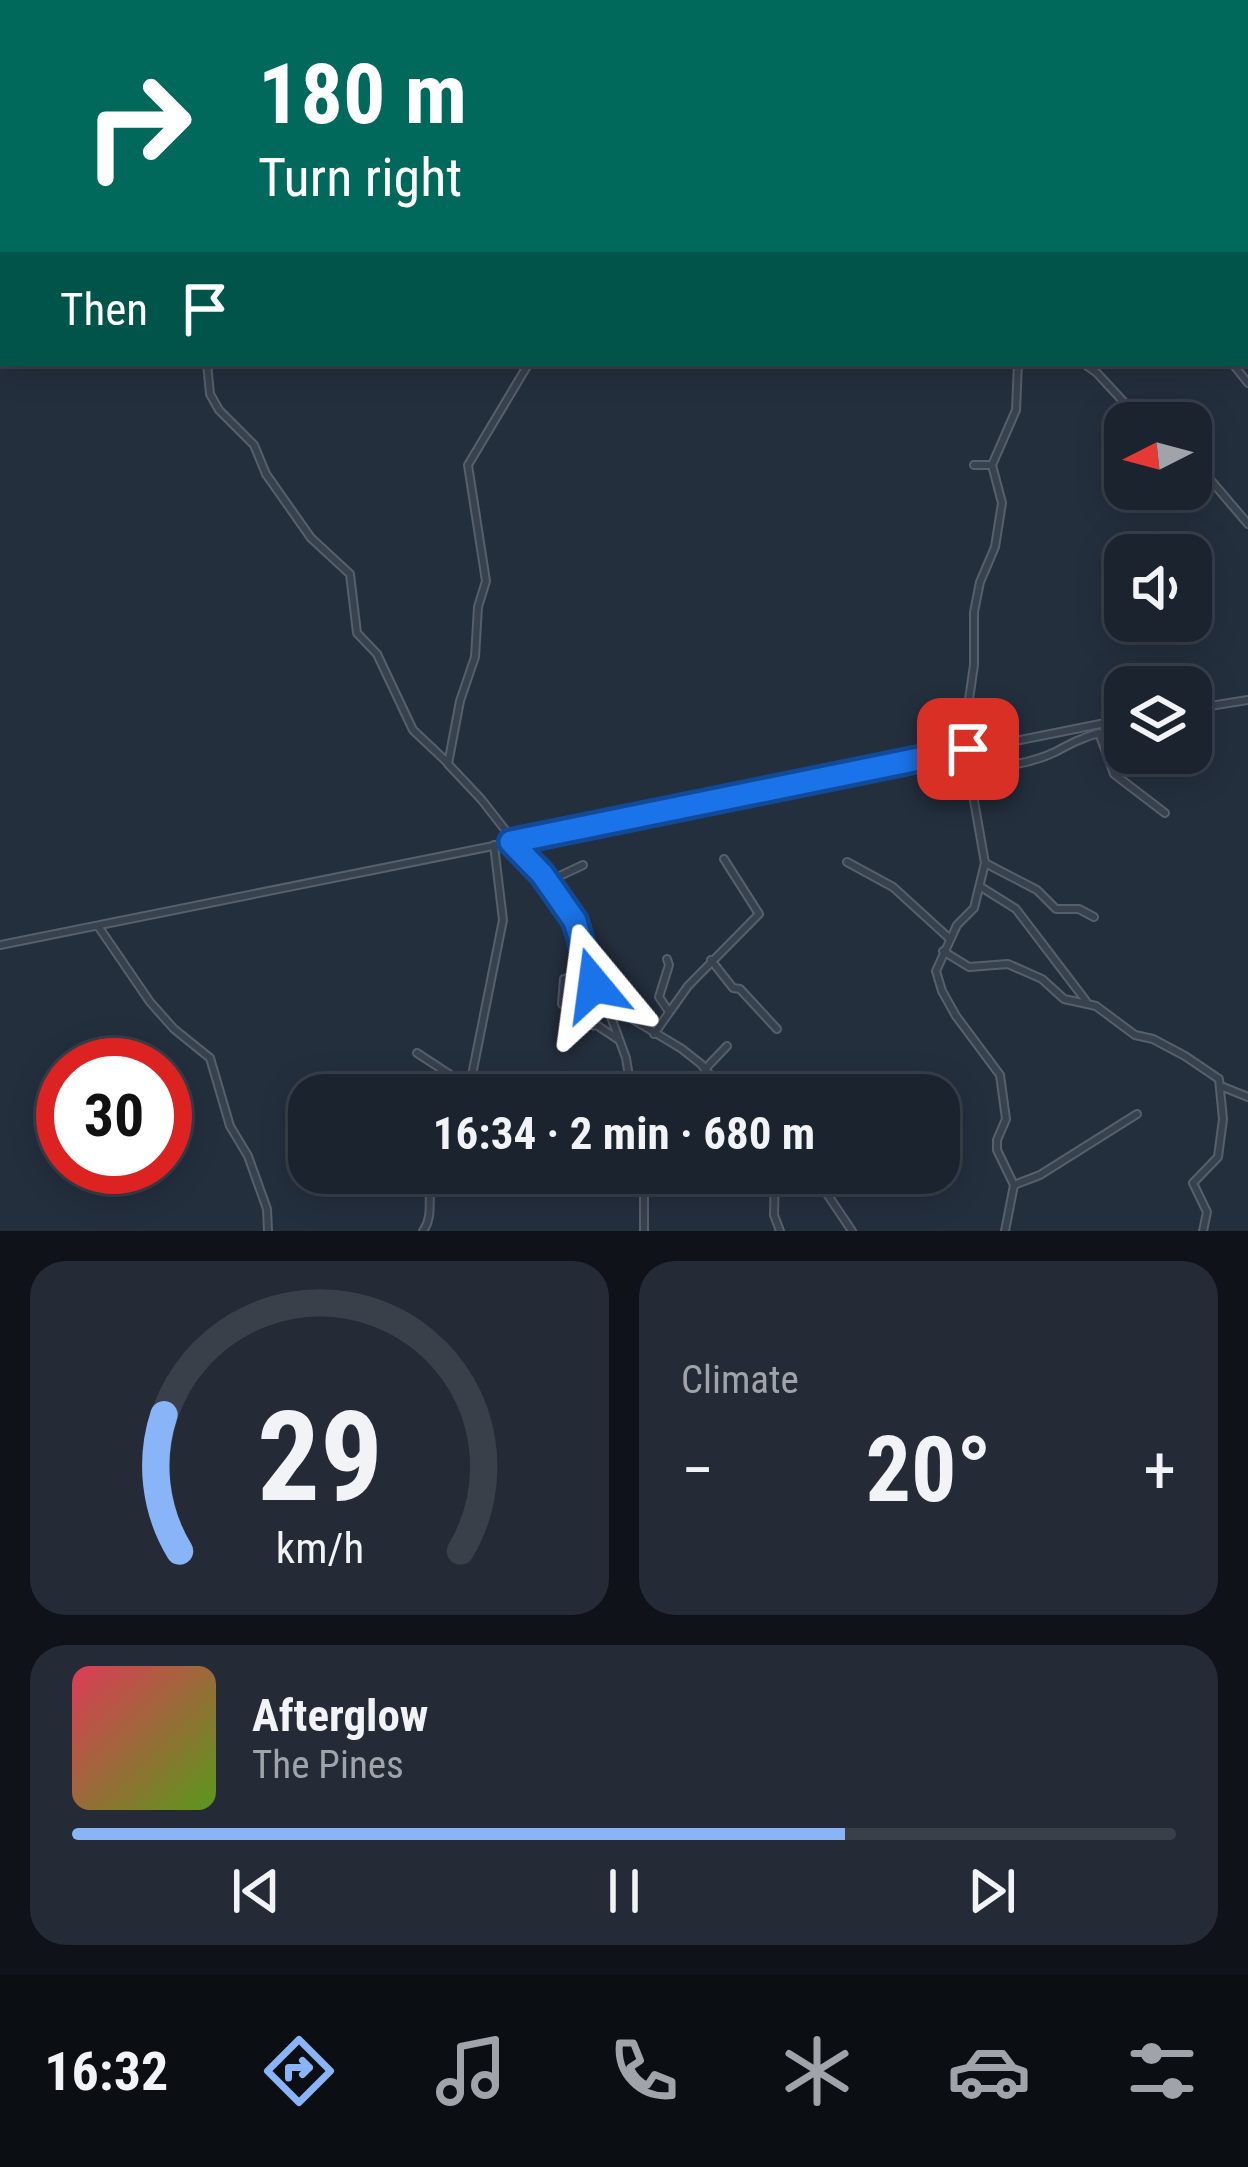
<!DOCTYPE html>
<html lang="en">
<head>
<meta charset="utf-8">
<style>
	:root { --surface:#1b232e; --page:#242b36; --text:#f1f3f6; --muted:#a0a4aa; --line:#39404a; --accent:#8ab4f8 }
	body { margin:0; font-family:"Roboto Condensed",sans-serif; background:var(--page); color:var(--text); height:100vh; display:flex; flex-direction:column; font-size:45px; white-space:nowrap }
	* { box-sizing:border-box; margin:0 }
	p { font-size:39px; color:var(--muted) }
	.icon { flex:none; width:66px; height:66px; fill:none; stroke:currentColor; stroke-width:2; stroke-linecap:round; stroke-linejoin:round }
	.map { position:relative; height:1231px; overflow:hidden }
	.drawer { display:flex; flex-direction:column; gap:30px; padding:30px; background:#0f1319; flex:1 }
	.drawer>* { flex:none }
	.guide { position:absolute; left:0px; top:0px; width:1248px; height:366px; box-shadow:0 6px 30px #0003,0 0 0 3px var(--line); background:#00695c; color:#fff; overflow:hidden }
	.needle { width:78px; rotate:264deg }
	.buttons { position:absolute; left:1104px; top:402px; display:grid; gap:24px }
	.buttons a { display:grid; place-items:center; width:108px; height:108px; border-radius:24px; background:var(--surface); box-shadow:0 6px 30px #0003,0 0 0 3px var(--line); font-size:60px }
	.speed { position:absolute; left:36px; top:1038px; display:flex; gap:24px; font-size:60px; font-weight:700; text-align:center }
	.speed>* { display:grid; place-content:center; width:156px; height:156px; border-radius:50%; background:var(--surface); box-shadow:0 6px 30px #0003,0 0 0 3px var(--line); line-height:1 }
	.speed .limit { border:18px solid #d22; background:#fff; color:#111 }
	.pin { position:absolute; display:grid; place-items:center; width:102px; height:102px; color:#fff; margin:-51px; border-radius:24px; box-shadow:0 6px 18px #0006 }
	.me { position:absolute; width:132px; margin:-66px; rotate:344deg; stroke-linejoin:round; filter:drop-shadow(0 0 9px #0008) }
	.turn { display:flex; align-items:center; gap:42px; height:252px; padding:0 60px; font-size:54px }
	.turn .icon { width:156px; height:156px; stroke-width:2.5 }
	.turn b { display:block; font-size:84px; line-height:102px }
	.then { display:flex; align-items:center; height:114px; padding:0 60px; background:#0003; gap:24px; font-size:45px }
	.big { font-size:90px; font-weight:700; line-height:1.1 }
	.drawer .widget { flex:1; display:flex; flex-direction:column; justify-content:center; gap:18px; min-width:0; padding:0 42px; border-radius:36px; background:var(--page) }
	.drawer .dial { align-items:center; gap:0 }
	.dial svg { height:312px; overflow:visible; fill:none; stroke:var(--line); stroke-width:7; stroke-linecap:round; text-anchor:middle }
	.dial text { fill:var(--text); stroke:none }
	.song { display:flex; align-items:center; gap:36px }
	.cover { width:144px; height:144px; border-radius:18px; background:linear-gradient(135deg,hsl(350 70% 55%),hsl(90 70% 35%)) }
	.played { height:12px; border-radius:6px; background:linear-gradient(90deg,var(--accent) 70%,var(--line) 70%) }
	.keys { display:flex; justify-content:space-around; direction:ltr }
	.heat { display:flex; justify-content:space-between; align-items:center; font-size:66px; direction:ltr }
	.drawer .tiles { flex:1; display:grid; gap:30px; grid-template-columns:1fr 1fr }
	.widget:last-child { grid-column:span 2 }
	.trip { position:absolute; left:288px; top:1074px; width:672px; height:120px; border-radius:36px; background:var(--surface); box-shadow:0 6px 30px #0003,0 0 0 3px var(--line); font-weight:700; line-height:120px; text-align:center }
	.tab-bar { display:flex; height:192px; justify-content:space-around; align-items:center; background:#0b0e12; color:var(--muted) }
	.tab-bar .icon { width:84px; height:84px }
	.tab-bar .selected { color:var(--accent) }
	.tab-bar b { font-size:54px; color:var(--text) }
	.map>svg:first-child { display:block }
</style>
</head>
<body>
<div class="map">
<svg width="1248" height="1231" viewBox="0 0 1248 1231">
	<rect width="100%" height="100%" fill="#242f3e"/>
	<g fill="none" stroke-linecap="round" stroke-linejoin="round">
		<g stroke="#565f6c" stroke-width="10">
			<g id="street">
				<polyline points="95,0 97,3"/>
				<polyline points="532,0 533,3"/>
				<polyline points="927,0 929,3"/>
				<polyline points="207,363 210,394 219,410 254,445 266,474 311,538 350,574 357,633 377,654 413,730 448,763"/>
				<polyline points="529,363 468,465 486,581 478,607 475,657 460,701 448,764 481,799 571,914 594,984 606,1003 682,1049 701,1064 726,1095"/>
				<polyline points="1083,363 1097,373 1133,412 1152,423"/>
				<polyline points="1232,363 1248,383"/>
				<polyline points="974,465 992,465 1002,503 995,547 980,582 974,612 974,665 966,720 970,778 985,863 974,908 957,925 936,971 942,991 956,1016 1000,1075 1006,1119 997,1140 997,1150 1014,1185 1005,1231"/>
				<polyline points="992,465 1016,410 1018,363"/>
				<polyline points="1191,465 1208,477 1248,524"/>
				<polyline points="1191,709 1248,700"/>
				<path d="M970 769C997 768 1030 764 1055 752 1070 744 1081 738 1099 733L1114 774 1165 813"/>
				<polyline points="847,862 893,887 950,939"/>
				<polyline points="985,863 1037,890 1056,909 1079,909 1094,917"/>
				<polyline points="547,882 583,865"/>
				<polyline points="981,887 1016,909 1086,1001"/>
				<polyline points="98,926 150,1002 174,1029 210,1058 230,1126 248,1156 267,1209 268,1231"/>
				<polyline points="0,945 1125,719"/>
				<polyline points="943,951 969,967 1008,964 1042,979 1064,999 1096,1006 1135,1035 1153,1039 1185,1056 1219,1079 1223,1119 1218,1157 1193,1183 1207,1212 1203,1231"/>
				<polyline points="667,959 669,965 659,997 668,1010"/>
				<polyline points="711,960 733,988 740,989 777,1029"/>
				<polyline points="562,1004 564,979 590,974"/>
				<polyline points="607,1006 626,1058 632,1095"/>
				<polyline points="580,1023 598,1026 619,1040"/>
				<polyline points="654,1034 688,986 759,914 724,859"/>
				<polyline points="417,1053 469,1087"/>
				<polyline points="705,1069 727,1046"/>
				<polyline points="474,1078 493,1095"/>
				<polyline points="575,1079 604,1095"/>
				<polyline points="1223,1087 1248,1097"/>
				<polyline points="468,1095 503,920 494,845"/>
				<polyline points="775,1173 774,1215 780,1231"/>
				<polyline points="813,1173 852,1231"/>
				<polyline points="1014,1185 1040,1175 1137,1114"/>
				<path d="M423 1231C436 1214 424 1191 435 1173"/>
				<polyline points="644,1231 644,1173"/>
			</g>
		</g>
		<use href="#street" stroke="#38414e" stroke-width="6"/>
	</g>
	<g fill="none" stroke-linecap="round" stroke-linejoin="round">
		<g stroke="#114b97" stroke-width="30">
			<polyline id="route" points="594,985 575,921 542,874 511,842 968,749"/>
		</g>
		<use href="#route" stroke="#1a73e8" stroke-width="21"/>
	</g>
</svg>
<div class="buttons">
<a><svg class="needle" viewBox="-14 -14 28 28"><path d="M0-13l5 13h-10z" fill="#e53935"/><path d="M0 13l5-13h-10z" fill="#a0a4aa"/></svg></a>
<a><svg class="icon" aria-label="sound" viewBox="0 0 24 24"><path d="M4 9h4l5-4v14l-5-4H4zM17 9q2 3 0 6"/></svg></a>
<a><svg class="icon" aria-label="layers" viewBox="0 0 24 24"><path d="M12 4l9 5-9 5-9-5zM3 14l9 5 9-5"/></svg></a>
</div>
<div class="speed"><div class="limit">30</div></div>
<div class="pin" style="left:968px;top:749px;background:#d93025"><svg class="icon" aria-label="arrive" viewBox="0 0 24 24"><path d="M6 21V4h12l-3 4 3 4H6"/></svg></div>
<svg class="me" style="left:594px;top:985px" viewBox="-20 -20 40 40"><path d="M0-17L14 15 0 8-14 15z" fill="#1a73e8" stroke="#fff" stroke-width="4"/></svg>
<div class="trip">16:34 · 2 min · 680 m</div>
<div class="guide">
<div class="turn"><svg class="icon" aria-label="right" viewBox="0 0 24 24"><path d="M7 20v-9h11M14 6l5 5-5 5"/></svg><div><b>180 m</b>Turn right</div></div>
<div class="then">Then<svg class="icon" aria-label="arrive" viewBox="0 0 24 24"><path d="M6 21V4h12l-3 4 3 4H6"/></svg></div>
</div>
</div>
<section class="drawer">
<div class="tiles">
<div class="widget dial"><svg viewBox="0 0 100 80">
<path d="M14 69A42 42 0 1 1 86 69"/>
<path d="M14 69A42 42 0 0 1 10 34" stroke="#8ab4f8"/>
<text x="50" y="56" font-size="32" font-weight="700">29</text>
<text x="50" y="72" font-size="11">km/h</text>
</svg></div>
<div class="widget"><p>Climate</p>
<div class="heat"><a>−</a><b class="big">20°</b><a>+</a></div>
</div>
<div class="widget">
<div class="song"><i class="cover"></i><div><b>Afterglow</b><p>The Pines</p></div></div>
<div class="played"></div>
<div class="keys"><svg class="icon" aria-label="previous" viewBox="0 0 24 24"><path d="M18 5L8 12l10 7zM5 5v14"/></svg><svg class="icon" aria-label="pause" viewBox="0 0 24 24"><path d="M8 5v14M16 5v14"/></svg><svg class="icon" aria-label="next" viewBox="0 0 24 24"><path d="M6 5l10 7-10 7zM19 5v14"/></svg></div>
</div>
</div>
</section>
<nav class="tab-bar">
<b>16:32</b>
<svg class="icon selected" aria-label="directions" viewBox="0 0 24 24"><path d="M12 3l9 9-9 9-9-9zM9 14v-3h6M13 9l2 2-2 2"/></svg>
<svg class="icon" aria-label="music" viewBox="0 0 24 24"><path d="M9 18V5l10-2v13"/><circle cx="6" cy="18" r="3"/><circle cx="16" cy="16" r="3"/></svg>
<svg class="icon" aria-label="phone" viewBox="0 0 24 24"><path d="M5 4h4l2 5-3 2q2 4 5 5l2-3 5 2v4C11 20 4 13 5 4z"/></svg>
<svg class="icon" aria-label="climate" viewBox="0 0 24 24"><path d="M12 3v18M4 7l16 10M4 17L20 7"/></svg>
<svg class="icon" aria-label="car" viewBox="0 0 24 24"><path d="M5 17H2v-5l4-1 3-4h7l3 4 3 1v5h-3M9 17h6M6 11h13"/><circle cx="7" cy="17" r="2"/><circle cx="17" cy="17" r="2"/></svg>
<svg class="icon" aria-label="filters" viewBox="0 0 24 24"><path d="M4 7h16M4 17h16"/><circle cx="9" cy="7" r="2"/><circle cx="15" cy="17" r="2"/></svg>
</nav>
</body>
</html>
